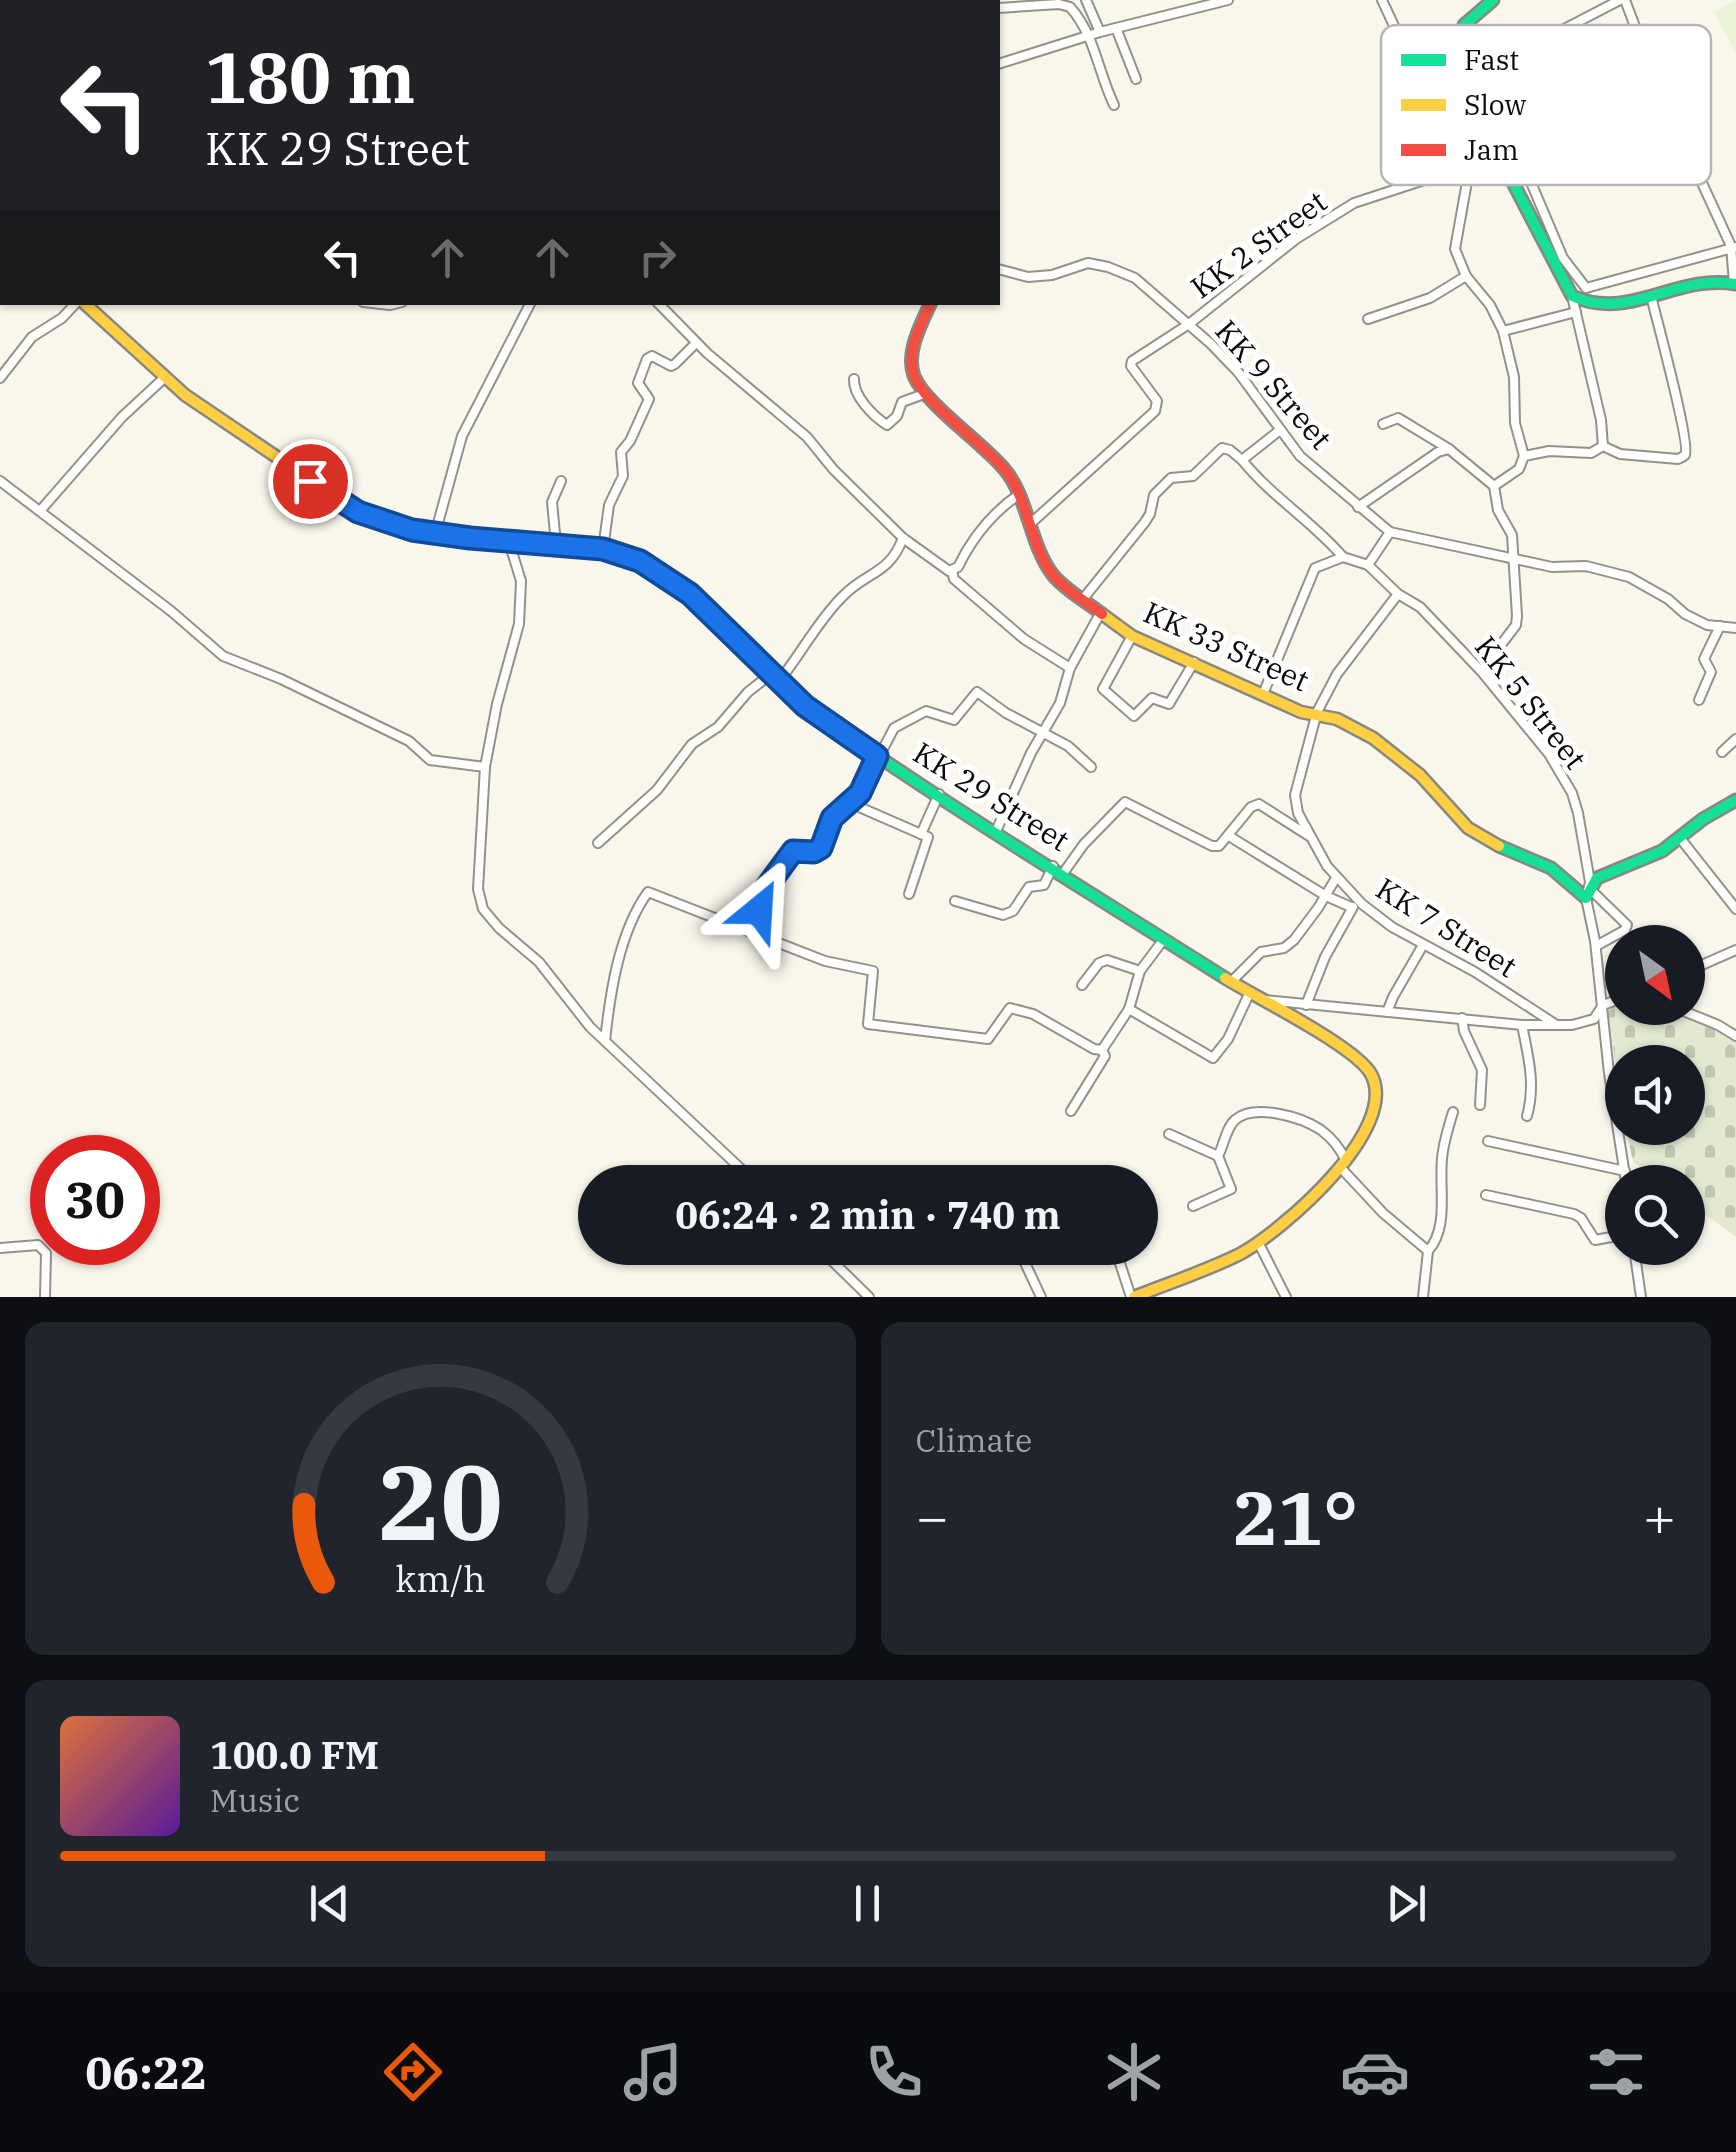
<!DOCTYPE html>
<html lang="en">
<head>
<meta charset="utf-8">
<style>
	:root { --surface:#171b24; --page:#20242c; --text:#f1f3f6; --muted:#9ea1a6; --line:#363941; --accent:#ea580c }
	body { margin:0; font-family:"IBM Plex Serif",serif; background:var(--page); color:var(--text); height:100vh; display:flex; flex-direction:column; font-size:38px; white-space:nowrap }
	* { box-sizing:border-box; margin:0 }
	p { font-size:32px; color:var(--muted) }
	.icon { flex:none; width:55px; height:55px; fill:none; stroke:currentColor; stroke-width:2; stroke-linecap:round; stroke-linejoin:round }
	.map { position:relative; height:1297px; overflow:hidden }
	.side { display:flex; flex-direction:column; gap:25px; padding:25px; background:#0d0f14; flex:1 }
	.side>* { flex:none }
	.top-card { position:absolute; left:0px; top:0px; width:1000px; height:305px; box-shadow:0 2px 8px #0004; background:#202124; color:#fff; overflow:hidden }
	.needle { width:65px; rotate:147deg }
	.tools { position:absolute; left:1605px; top:925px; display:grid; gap:20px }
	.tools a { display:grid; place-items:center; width:100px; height:100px; border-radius:50%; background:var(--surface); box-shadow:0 2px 8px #0004; font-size:50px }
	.speed { position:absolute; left:30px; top:1135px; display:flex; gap:20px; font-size:50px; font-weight:700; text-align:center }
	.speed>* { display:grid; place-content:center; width:130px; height:130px; border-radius:50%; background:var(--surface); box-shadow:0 2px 8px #0004; line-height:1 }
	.speed .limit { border:15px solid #d22; background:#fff; color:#111 }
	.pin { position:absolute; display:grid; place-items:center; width:85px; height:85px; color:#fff; margin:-42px; border:5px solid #fff; border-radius:50%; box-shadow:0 2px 10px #0007 }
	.me { position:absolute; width:110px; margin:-55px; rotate:27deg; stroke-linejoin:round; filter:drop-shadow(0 0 8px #0008) }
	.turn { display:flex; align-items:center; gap:35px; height:210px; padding:0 40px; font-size:45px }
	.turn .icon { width:130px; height:130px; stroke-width:2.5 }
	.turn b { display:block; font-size:70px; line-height:85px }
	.lanes { display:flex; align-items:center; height:95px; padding:0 40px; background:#0003; justify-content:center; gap:50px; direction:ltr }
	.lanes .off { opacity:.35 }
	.big { font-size:75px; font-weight:800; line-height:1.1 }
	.side .card { flex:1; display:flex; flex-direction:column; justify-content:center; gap:15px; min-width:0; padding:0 35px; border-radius:20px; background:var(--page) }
	.side .dial { align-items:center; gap:0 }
	.dial svg { height:260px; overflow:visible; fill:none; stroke:var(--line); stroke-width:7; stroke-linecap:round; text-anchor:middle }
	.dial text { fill:var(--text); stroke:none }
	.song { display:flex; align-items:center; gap:30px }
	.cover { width:120px; height:120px; border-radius:15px; background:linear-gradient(135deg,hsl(20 70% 55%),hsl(270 70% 35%)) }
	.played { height:10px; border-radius:5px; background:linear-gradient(90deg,var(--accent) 30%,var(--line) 30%) }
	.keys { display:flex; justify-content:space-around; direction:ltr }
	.heat { display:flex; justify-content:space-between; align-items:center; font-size:55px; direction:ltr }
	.side .tiles { flex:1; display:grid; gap:25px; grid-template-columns:1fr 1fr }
	.card:last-child { grid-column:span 2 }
	.trip { position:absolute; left:578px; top:1165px; width:580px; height:100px; border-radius:50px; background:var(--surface); box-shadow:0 2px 8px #0004; font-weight:800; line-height:100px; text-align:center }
	.tab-bar { display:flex; height:160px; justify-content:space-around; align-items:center; background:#090b0e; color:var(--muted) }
	.tab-bar .icon { width:70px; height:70px }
	.tab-bar .selected { color:var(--accent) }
	.tab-bar b { font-size:45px; color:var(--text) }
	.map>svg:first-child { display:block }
</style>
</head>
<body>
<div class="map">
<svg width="1736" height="1297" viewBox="0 0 1736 1297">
	<defs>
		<pattern id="cemetery-stones" width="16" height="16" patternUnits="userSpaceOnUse" patternTransform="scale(2.5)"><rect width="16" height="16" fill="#e3e9d1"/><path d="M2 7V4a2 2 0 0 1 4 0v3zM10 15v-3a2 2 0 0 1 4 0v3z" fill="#c1c6b2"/></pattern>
	</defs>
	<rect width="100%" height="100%" fill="#f9f7ec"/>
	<path fill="url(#cemetery-stones)" d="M1622 1003V1008C1668 1008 1698 1013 1736 1041V1237L1688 1202V1182H1661L1633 1162 1626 1128H1688V1062H1622V1111L1608 1011Z"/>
	<polygon fill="#eaf2d7" points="1736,0 1736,53 1714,12"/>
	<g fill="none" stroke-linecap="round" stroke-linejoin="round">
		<g stroke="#92918c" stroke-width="12">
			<g id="street">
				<polyline points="124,0 124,2"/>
				<polyline points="1086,0 1100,32"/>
				<polyline points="1382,0 1407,54 1425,62 1453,55"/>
				<polyline points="1620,0 1566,28 1517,66 1492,76 1487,94 1495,113 1527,173 1563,258 1586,288 1736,247"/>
				<polyline points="1625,0 1657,85 1731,246 1734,283"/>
				<polyline points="428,2 431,0"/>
				<polyline points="779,2 779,0"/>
				<path d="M998 8 1059 4 1070 7C1095 35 1098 72 1114 105"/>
				<polyline points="1116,28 1136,79"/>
				<polyline points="998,64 1100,32 1228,0"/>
				<polyline points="1473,106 1470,165 1455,249 1466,276 1490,305 1503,331 1514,377 1515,423 1524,456 1519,469 1494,486 1498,510 1512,535 1517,616 1516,625 1481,671"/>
				<polyline points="0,200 2,200"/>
				<polyline points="998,269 1028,277 1052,275 1088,263 1108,267 1135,278 1211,344 1238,372 1300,456 1390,532 1552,567 1586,566 1629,577 1668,599 1685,614 1707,625 1736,628"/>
				<polyline points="1572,296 1601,420 1603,446"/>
				<polyline points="363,302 390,305 402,302"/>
				<path d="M657 302 707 353 807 437 833 469 903 538 949 571 958 567C972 538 991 514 1018 495"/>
				<polyline points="1368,319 1430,298 1466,276"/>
				<polyline points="1503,331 1576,312"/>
				<polyline points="0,378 32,337 62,318 77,302"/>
				<path d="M854 379C853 396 873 416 887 425L897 416 902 402 924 394"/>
				<polyline points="1383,424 1398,418 1449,449"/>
				<path d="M1280 430 1242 460C1272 497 1313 522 1343 557"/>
				<path d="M1524 456 1549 451 1591 453 1603 446 1620 454 1678 459C1680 458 1683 457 1685 455 1691 445 1656 317 1651 296"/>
				<polyline points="0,481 171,611 223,656 281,679 409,741 430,760 485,767 497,704 519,624 521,581 509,542"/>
				<polyline points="1358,507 1438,452 1449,449 1494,486"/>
				<polyline points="40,511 122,417 163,379"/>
				<polyline points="1029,525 1155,411 1157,401 1131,366 1132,361 1189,324 1296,239 1354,203 1470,165"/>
				<polyline points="1390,532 1368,565 1398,594 1420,607 1481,671 1549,754 1572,793 1578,813 1590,882 1586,898 1595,941 1609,1073 1626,1182"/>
				<polyline points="435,534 462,436 531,302"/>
				<polyline points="556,544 552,502 561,481"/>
				<polyline points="603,549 609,505 623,476 621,452 630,441 649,399 638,383 647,359 652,356 671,366 675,364 696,343"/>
				<polyline points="952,571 954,579 1024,639 1070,668"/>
				<polyline points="1398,594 1337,674 1317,712 1295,795 1298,813 1327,866 1362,904 1392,927 1475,972 1555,1024"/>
				<polyline points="1083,599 1145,522 1150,514 1154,495 1171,478 1193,476 1222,448 1230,450 1242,460"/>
				<polyline points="1132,636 1103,689 1134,716 1152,698 1169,704 1194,662"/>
				<path d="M779 681C801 654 817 622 842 597 867 571 889 575 903 538"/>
				<polyline points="1263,694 1315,568 1343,557 1368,565"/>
				<polyline points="1699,700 1711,672 1704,659 1720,626"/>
				<polyline points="1722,752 1736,739"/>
				<polyline points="485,767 478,889 483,909 499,928 539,962 590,1027 755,1182"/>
				<polyline points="850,803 921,834 939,794"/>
				<polyline points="997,829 1031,753 1060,703 1070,668 1101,612"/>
				<polyline points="1229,836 1326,896 1351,907"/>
				<polyline points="1680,838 1736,909"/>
				<polyline points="598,843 657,790 692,744 718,727 748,692 771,674"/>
				<polyline points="1064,872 1084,844 1125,802 1212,846 1219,846 1251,807 1259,804 1309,836"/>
				<polyline points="1591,890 1627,925 1625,930 1596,946"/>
				<polyline points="909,894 928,837 921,834"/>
				<polyline points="955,901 1003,915 1013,911 1029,887 1044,885 1053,866"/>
				<path d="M752 933C761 902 770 875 793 851H818L832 818 860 793 894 728 926 711 954 720 977 692 1006 713 1068 746 1091 767"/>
				<polyline points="1688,971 1736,950"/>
				<polyline points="1231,982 1261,952 1284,948 1294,940 1318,908 1336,878"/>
				<polyline points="1082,985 1099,963 1107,960 1140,971"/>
				<polyline points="1265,1000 1522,1025 1572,1025 1594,1019 1603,1005 1622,998"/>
				<polyline points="1306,1005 1325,957 1353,907"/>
				<polyline points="1676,1008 1718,1025 1736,1036"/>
				<polyline points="1129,1009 1213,1058 1228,1039 1250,992"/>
				<polyline points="1387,1012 1393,997 1423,945"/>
				<polyline points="1462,1018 1464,1031 1482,1070 1480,1105"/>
				<path d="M1522 1025C1528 1056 1536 1084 1527 1116"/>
				<path d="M605 1041C610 993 619 932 648 892L825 961 873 971 868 1024 988 1039 1010 1008 1033 1014 1094 1049 1102 1050 1129 1009 1140 971 1164 939"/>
				<polyline points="1071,1111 1105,1056 1102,1050"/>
				<polyline points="1169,1134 1218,1156"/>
				<polyline points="1488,1141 1625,1171"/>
				<polyline points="1341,1168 1383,1213 1428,1251"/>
				<polyline points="1486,1195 1574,1214 1581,1218 1595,1240 1622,1235"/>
				<path d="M1193 1206 1231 1189 1218 1156C1224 1145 1226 1128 1235 1120 1254 1103 1302 1117 1321 1130 1332 1138 1340 1148 1346 1161"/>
				<polyline points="1258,1242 1286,1297"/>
				<polyline points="0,1248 38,1245 46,1253 45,1297"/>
				<polyline points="819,1248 869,1297"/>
				<polyline points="1018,1248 1041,1297"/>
				<polyline points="1115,1248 1131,1297"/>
				<polyline points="1634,1248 1641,1297"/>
				<path d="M1423 1297 1428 1251C1451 1226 1437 1181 1443 1151 1445 1138 1449 1125 1453 1112"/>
			</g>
		</g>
		<g stroke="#888782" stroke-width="15">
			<g id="fast">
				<path d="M1493 0 1464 25 1453 55 1487 133 1572 296C1631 322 1676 273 1736 284"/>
				<path d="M581 547C663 554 716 620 772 674 784 686 796 700 811 710 945 805 1086 890 1225 978"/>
				<polyline points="1499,846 1551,868 1586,898 1597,878 1662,851 1703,819 1736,800"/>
			</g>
		</g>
		<g stroke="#888782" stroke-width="15">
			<g id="slow">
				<polyline points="83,302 185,395 358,512 398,527 435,534 581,547"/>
				<polyline points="1102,614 1132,636 1301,712 1337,719 1373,738 1420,775 1468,828 1499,846"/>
				<path d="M1134 1297C1169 1283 1206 1271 1240 1254 1282 1231 1401 1129 1371 1074 1355 1046 1257 998 1225 978"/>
			</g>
		</g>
		<g stroke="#888782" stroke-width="15">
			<path id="jam" d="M931 302C922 323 905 352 914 376 926 405 982 442 1005 470 1028 497 1030 546 1053 575 1065 590 1087 602 1102 614"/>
		</g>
		<use href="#street" stroke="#fefefc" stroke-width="8"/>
		<use href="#fast" stroke="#16e098" stroke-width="10"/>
		<use href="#slow" stroke="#ffcf43" stroke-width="10"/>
		<use href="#jam" stroke="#f24e42" stroke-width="10"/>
	</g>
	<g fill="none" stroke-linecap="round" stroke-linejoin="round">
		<g stroke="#114b97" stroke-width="25">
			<polyline id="route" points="310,481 358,512 412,530 470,538 603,549 640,561 690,594 805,706 877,756 860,793 832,818 821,848 814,852 793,851 766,888 759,910"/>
		</g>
		<use href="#route" stroke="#1a73e8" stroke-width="18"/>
	</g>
	<g text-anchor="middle" stroke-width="10" stroke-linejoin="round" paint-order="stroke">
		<g font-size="30" fill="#0a0a0a" stroke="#fff">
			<text transform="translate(1259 245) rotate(-36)" y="10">KK 2 Street</text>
			<text transform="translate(1273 385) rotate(49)" y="10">KK 9 Street</text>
			<text transform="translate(1226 647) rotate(24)" y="10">KK 33 Street</text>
			<text transform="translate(1530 703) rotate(52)" y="10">KK 5 Street</text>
			<text transform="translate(991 797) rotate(32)" y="10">KK 29 Street</text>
			<text transform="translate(1446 928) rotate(32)" y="10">KK 7 Street</text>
		</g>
	</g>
	<rect x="1381" y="25" width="330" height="160" rx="15" fill="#fff" stroke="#b6b6b6" stroke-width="2.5"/>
	<rect x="1401" y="54" width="45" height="12" fill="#16e098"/>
	<rect x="1401" y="99" width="45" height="12" fill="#ffcf43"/>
	<rect x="1401" y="144" width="45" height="12" fill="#f24e42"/>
	<g font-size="28" fill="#0a0a0a">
		<text x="1464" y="70">Fast</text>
		<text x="1464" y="115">Slow</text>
		<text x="1464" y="160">Jam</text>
	</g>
</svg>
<div class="tools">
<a><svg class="needle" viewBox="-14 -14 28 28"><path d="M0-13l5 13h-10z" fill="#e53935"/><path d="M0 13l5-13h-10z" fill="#9ea1a6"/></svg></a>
<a><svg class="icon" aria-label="sound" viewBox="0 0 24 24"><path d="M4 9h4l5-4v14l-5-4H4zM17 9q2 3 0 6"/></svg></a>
<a><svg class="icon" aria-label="search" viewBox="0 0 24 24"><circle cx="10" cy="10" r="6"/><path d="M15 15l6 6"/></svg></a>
</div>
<div class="speed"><div class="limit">30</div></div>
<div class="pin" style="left:310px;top:481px;background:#d93025"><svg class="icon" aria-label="arrive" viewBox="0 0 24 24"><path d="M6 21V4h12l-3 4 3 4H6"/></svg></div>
<svg class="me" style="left:759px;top:910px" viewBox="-20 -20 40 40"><path d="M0-17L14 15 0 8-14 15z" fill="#1a73e8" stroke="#fff" stroke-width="4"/></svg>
<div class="trip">06:24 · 2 min · 740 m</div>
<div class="top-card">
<div class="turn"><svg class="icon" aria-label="left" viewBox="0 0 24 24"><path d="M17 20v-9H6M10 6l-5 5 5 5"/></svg><div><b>180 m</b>KK 29 Street</div></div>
<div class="lanes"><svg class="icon" aria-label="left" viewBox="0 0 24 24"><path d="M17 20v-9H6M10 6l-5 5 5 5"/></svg><svg class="icon off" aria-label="ahead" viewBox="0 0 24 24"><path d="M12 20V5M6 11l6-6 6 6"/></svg><svg class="icon off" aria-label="ahead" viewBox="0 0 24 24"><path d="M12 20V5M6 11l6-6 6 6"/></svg><svg class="icon off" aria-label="right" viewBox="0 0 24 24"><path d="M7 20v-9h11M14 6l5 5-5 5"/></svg></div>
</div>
</div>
<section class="side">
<div class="tiles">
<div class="card dial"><svg viewBox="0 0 100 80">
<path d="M14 69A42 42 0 1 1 86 69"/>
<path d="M14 69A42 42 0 0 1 8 45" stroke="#ea580c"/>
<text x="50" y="56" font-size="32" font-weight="700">20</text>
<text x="50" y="72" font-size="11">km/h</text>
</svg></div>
<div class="card"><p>Climate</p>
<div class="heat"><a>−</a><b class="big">21°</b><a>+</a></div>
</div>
<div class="card">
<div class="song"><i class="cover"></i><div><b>100.0 FM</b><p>Music</p></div></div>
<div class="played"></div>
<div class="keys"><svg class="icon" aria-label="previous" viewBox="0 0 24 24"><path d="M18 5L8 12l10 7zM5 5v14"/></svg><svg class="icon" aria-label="pause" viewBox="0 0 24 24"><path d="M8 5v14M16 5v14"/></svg><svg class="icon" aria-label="next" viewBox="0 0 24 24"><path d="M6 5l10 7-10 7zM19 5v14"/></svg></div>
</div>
</div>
</section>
<nav class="tab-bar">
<b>06:22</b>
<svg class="icon selected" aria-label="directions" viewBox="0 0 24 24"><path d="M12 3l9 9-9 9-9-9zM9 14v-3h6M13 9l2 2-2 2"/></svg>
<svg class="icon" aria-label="music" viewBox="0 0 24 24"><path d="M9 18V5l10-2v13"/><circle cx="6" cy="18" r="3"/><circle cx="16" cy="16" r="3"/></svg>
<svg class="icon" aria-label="phone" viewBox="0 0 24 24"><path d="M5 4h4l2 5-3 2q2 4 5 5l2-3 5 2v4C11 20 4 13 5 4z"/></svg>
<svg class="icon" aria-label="climate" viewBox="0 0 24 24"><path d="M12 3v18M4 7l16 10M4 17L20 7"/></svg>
<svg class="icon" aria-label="car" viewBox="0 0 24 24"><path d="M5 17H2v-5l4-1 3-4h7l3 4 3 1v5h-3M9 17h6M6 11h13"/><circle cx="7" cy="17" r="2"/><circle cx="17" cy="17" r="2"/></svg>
<svg class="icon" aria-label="filters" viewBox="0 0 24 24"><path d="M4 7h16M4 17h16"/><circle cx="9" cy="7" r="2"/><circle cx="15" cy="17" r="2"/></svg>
</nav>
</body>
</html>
